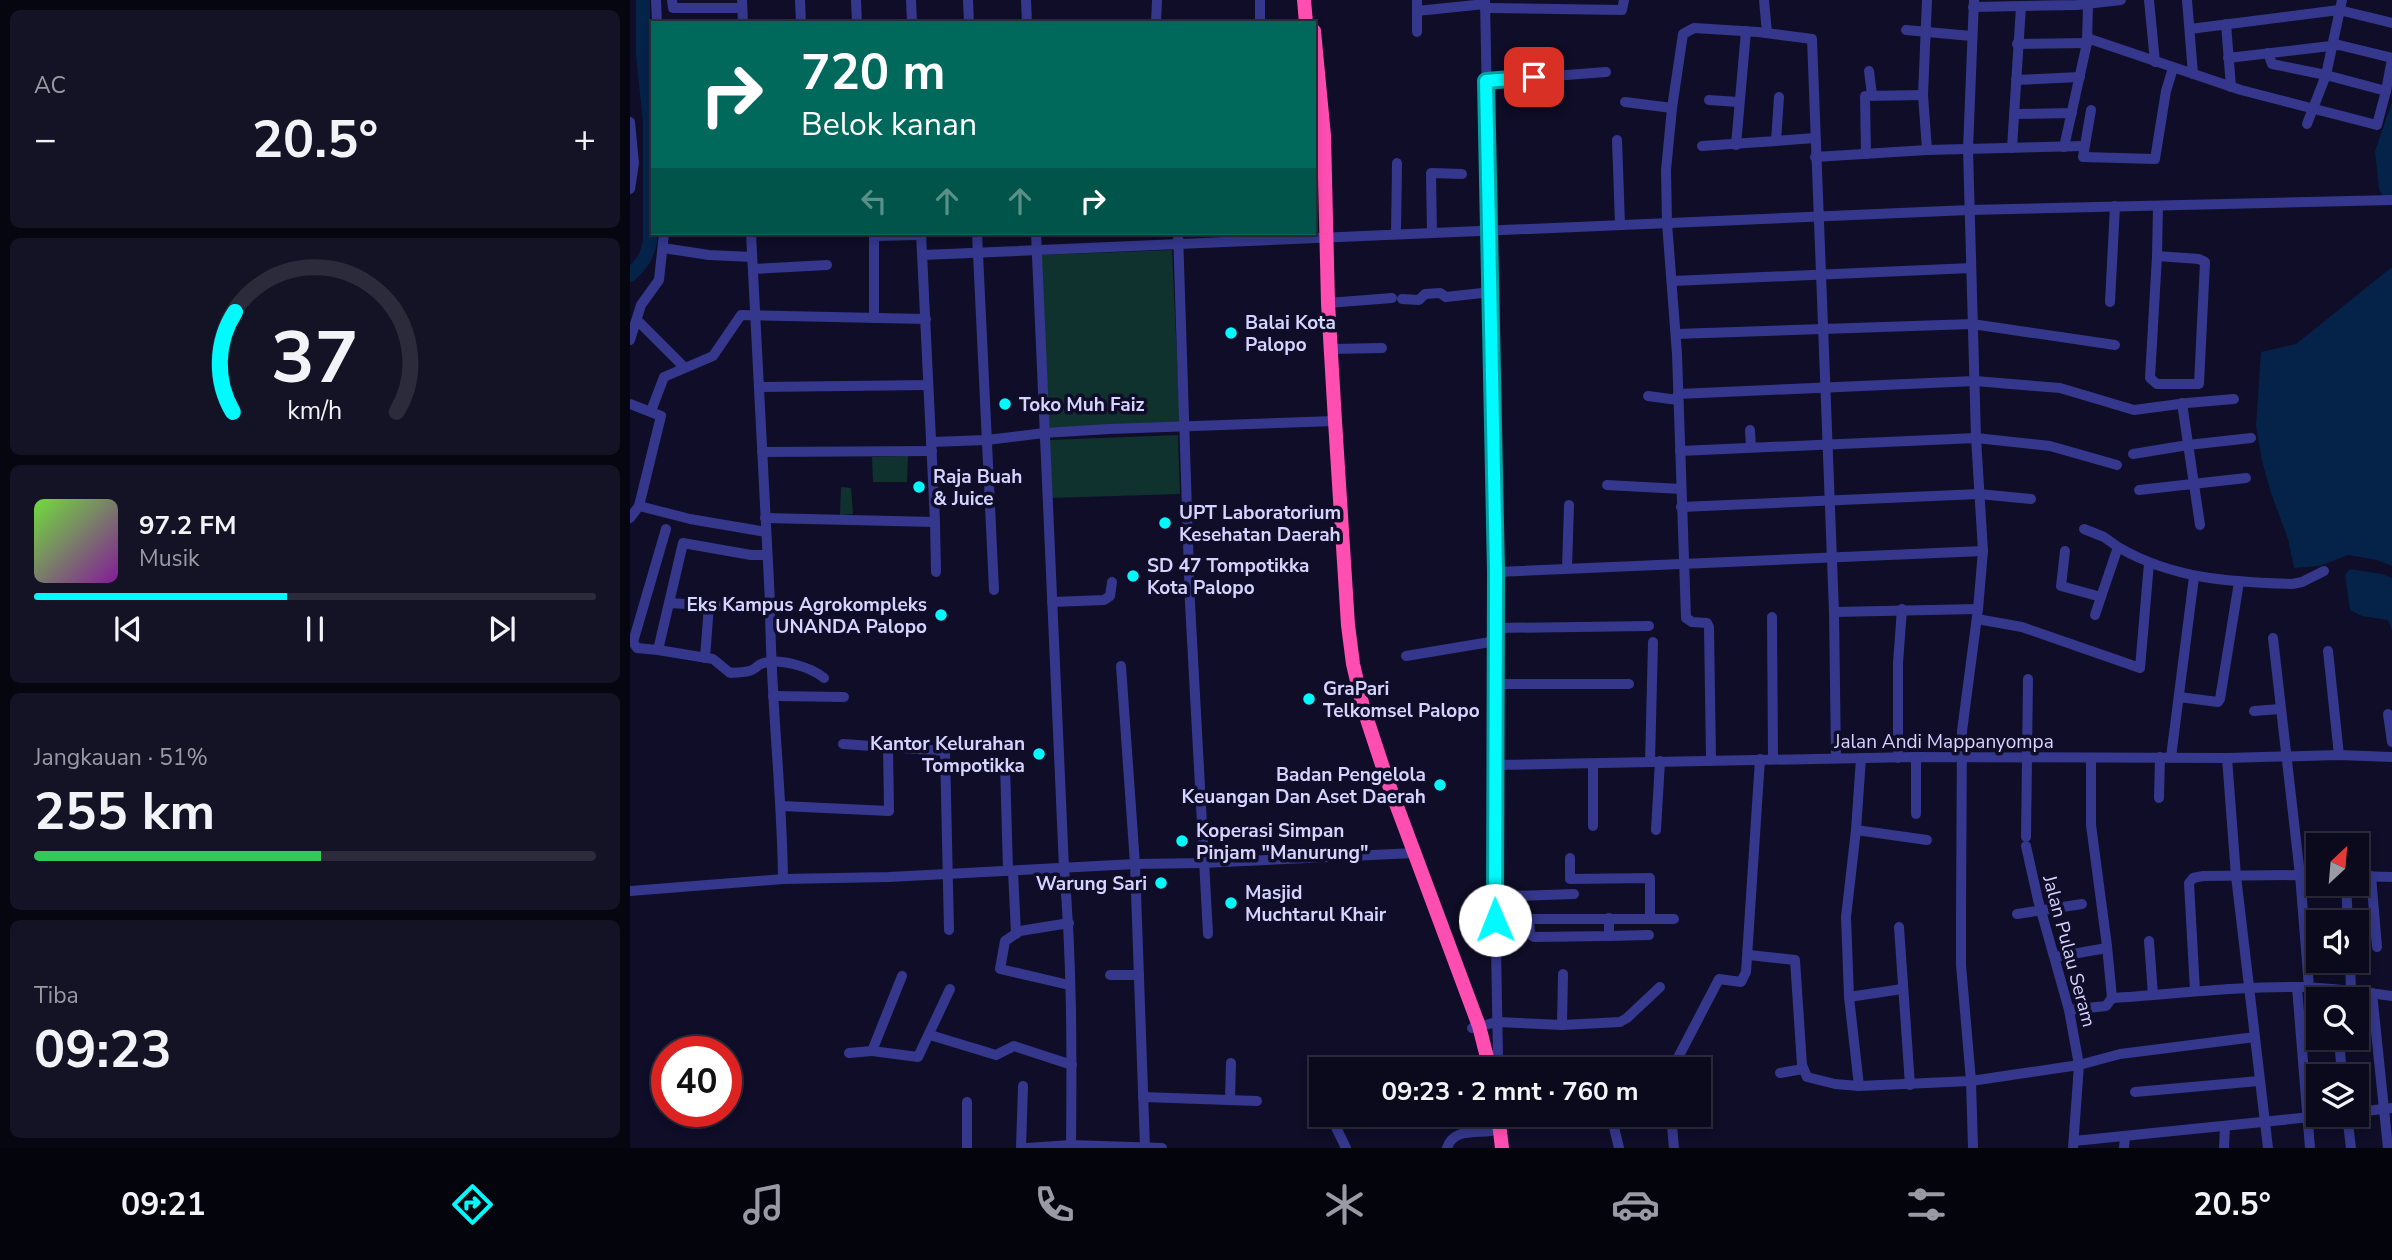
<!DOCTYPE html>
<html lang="id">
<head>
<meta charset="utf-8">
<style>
	:root { --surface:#0b0a1d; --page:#141326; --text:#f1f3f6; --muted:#9a9aa4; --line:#2b2b3b; --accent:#00fafe }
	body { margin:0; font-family:"Nunito Sans",sans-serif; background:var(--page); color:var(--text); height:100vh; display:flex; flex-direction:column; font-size:26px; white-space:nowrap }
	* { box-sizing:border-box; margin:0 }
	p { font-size:23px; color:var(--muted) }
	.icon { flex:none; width:38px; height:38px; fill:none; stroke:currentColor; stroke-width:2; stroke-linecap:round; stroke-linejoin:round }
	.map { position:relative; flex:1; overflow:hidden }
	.sheet { display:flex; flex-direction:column; gap:10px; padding:10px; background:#060610; width:630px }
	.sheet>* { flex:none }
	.guide { position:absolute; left:21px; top:21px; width:665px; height:214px; border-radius:0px; box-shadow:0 4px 10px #0003,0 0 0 2px var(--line); background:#00695c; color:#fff; overflow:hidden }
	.needle { width:46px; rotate:26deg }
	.controls { position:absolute; left:1676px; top:833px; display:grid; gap:14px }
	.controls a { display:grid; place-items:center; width:63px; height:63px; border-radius:0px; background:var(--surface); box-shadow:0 4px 10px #0003,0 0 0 2px var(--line); font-size:35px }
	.speed { position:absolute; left:21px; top:1036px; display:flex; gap:14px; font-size:35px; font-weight:700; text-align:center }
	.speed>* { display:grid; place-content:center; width:91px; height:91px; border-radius:50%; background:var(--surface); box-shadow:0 4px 10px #0003,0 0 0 2px var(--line); line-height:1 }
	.speed .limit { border:10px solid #d22; background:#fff; color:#111 }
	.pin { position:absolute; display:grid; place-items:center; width:60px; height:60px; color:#fff; margin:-30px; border-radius:14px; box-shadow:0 4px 10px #0006 }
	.me { position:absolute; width:77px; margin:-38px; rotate:359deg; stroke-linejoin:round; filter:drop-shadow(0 0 5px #0008) }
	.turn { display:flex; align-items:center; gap:24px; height:147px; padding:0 35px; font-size:32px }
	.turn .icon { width:91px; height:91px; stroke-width:2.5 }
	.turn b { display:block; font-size:49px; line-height:60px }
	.lanes { display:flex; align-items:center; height:66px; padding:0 35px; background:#0003; justify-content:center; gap:35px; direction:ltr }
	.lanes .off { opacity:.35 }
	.big { font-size:52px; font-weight:700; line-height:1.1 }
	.sheet .card { flex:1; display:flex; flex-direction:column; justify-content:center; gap:10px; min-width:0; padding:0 24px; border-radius:10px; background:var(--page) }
	.sheet .dial { align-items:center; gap:0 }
	.dial svg { height:182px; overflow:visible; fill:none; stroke:var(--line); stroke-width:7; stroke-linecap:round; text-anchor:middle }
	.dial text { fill:var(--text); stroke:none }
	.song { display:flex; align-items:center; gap:21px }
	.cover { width:84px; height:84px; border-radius:10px; background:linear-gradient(135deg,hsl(100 70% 55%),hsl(290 70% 35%)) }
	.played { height:7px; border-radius:4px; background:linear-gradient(90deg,var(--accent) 45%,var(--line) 45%) }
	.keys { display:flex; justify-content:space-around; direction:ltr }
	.heat { display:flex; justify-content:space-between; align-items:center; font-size:38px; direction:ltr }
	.charge { height:10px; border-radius:5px; background:linear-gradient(90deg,#34c759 51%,var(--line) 0) }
	.trip { position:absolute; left:679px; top:1057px; width:402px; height:70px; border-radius:0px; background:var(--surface); box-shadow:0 4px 10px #0003,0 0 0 2px var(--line); font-weight:700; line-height:70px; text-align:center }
	.dock { display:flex; height:112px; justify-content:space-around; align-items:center; background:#04040c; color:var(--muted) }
	.dock .icon { width:49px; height:49px }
	.dock .current { color:var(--accent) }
	.dock b { font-size:32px; color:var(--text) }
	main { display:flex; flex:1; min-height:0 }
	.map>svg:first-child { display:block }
</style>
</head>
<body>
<main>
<section class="sheet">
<div class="card"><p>AC</p>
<div class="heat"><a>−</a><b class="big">20.5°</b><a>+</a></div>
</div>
<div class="card dial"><svg viewBox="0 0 100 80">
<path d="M14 69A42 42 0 1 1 86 69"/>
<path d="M14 69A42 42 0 0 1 15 25" stroke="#00fafe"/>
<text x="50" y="56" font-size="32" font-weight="700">37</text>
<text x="50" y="72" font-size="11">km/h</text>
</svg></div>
<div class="card">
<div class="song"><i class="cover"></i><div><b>97.2 FM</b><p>Musik</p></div></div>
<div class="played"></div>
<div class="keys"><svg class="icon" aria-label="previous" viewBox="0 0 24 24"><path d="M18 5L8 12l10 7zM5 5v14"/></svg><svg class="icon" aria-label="pause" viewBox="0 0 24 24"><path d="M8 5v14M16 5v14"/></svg><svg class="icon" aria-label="next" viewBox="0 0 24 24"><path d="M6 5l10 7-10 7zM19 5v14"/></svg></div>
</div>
<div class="card"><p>Jangkauan · 51%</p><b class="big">255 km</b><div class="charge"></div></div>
<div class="card"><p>Tiba</p><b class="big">09:23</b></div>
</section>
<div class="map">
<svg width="1762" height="1148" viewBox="0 0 1762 1148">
	<rect width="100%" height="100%" fill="#0f0d27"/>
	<g fill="#0f322e">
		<polygon points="542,250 550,423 419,428 411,255"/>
		<polygon points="548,435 550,494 421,498 419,440"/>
		<polygon points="278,456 277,482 243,482 242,457"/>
		<polygon points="211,487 221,488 223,514 210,515"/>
	</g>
	<g fill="#052348">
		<polygon points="1762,102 1762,196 1753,197 1749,189 1745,151"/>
		<polygon points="1762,267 1762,566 1747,560 1718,555 1690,566 1664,568 1658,539 1641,493 1632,461 1626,426 1631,352 1666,344"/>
		<polygon points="1720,569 1752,574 1762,578 1762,631 1758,620 1732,616 1720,610 1715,575"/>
	</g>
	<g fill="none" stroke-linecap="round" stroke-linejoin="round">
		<path stroke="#052348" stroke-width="14" d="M0 275C11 265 17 257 20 242V122L13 55V0"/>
		<g stroke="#34378b" stroke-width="10">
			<polyline points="26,0 27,23"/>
			<polyline points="42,0 43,8 112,8"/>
			<polyline points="112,0 113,23"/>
			<polyline points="170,0 171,23"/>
			<polyline points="226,0 227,23"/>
			<polyline points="281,0 282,23"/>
			<polyline points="338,0 339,23"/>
			<polyline points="396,0 397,23"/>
			<polyline points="787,0 787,32"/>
			<polyline points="855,0 866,572 865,894 868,1057 865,1069"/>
			<polyline points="1134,0 1137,33"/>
			<polyline points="1519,0 1525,62"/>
			<polyline points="1557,0 1563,74"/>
			<polyline points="1343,7 1447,5 1491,0"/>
			<polyline points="855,8 992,10 994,0"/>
			<polyline points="787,11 855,4"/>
			<polyline points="526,23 527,0"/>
			<polyline points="630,23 630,0"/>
			<polyline points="1596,24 1601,87"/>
			<polyline points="1560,29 1709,10 1762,23"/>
			<polyline points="1276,30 1341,36"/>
			<polyline points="1457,38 1611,90 1747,125 1756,91 1762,59"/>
			<polyline points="1387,44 1457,43"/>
			<polyline points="1638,53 1642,64 1696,75 1756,91"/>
			<polyline points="1598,58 1709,45 1762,58"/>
			<polyline points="1239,71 1242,95"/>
			<polyline points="1386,80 1450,77"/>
			<polyline points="856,81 976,72"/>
			<polyline points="1079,100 1108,102"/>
			<polyline points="995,102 1042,108"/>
			<polyline points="1461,110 1453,157 1525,159 1536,91 1543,68"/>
			<polyline points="1384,114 1442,113"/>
			<polyline points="0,122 4,163 0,189"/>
			<polyline points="1677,124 1696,75 1712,0"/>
			<polyline points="987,140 990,224"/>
			<polyline points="1146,141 1185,138"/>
			<polyline points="1106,145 1116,31"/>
			<polyline points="1072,146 1146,141 1149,97"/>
			<polyline points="1434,147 1457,43 1458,4"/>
			<polyline points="1382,148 1391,6"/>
			<polyline points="1297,150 1293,95 1297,0"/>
			<polyline points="1236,154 1235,96 1293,95"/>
			<polyline points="1185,157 1297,150 1454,146"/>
			<path d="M121 233 140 602C140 695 152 787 153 879"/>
			<polyline points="291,233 305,522 306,572"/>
			<polyline points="347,233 364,590"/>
			<path d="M406 233 434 868C442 960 442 1052 441 1145L532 1148"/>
			<polyline points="548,233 560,603 578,934"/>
			<polyline points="802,233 801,173 832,174"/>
			<polyline points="766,234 767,163"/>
			<polyline points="33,248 79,255 122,257"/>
			<polyline points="293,255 1339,210 1762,200"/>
			<polygon points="1527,256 1569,259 1575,262 1569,384 1527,384 1520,378"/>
			<polyline points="1527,256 1528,206"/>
			<polyline points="123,269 197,265"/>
			<polyline points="1043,281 1341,268"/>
			<polyline points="772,299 789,300 795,294 810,293 816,297 861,292"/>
			<polyline points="1480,302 1485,206"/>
			<polyline points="698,303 762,298"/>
			<polyline points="244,318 244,236 291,235"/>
			<polyline points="7,320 54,367"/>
			<polyline points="1046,334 1342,324 1485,345"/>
			<polyline points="0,340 11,305 29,280 34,233"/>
			<polyline points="701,349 752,348"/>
			<polyline points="129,387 298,385"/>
			<polyline points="1048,394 1345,381 1430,388 1504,410 1557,403 1604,399"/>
			<polyline points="1018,396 1048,400"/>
			<polyline points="1552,403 1570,525"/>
			<polyline points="0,404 31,416 9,506 0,518"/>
			<polyline points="21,411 34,377 83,356 111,315 296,319"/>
			<polyline points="1120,430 1121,447"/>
			<polyline points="301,442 357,440 414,433 479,429 705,421"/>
			<polyline points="1050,451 1346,438 1420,446 1487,465"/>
			<polyline points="132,452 302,451"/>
			<polyline points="1503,454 1558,445 1621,438"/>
			<polyline points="977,485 1051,489"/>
			<polyline points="1509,490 1616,478"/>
			<polyline points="9,506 60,519 136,532"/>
			<polyline points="1051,507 1349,494 1401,499"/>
			<polyline points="135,518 305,522"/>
			<polyline points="1454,529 1474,537 1488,547"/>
			<path d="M1435 551 1431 586 1471 597 1488 547C1543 579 1599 582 1662 584L1672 582 1694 571"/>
			<path d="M137 555H121L53 543 28 650 83 659 100 673C107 672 116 673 122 670 125 669 128 665 131 664 148 657 181 667 194 678"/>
			<polyline points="937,568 939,505"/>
			<polyline points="866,572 1353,551"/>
			<polyline points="422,602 474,600 480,596 482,582"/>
			<polyline points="39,603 140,609"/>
			<polyline points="1204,612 1348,609"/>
			<polyline points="1465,615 1471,597"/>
			<polyline points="1142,617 1143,759"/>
			<polyline points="1347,619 1392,627 1510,668 1519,563"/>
			<polyline points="866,628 1019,626"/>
			<polyline points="1643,638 1670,875 1689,875"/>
			<polyline points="28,650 7,648 3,642 36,529"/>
			<polyline points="1698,651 1709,755"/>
			<polyline points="776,656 866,641"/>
			<polyline points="75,658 79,605"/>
			<polyline points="491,666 505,864 515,1148"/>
			<polyline points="866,684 999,684"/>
			<polyline points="143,696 214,697"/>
			<polyline points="1549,697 1588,702 1590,699 1609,582"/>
			<polyline points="1624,711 1650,709"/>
			<polyline points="1758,714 1762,742"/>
			<polyline points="213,744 315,751 319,930"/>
			<polyline points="1541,757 1564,577"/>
			<polyline points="1231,758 1226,830 1216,917 1219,997 1229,1086 1341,1081 1449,1065 1439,1010 1408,900 1396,846"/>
			<polyline points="1268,758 1268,663 1272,609"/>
			<path d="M1461 758V825L1477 946 1482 998C1544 994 1608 986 1671 987 1701 988 1732 992 1762 996"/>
			<polyline points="1597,758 1606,876 1638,1148"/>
			<polyline points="1081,760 1079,627 1077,623 1062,622 1056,618 1047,354 1037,223 1036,170 1042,108 1053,34 1064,28 1128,32 1182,39 1204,612 1206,758"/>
			<polyline points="1020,762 1023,642"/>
			<polyline points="375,764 378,871"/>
			<polyline points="866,765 1286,757 1597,758 1709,755 1762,757"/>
			<polyline points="1529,798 1530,757"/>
			<polyline points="152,806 259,811 258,748"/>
			<polyline points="1286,814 1286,757"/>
			<polyline points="963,826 963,764"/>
			<polyline points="1026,830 1030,761"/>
			<polyline points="1226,830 1297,840"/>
			<polyline points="1396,837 1398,679"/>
			<polyline points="940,858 940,879 1020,878 1020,918"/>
			<polyline points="383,871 386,934"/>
			<polyline points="1727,876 1762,877"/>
			<polyline points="1741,876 1747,947"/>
			<polyline points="1716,884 1718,922"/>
			<polyline points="0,891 153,879 259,877 505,864 573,863 785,853"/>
			<polyline points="865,894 883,896 899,919 1044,919"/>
			<polyline points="883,896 944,894"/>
			<polyline points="1387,914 1452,904"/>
			<polyline points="899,919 900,934 904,937 979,936 979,918"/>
			<polyline points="439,923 390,931 375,941 370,969 439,985"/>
			<polyline points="1269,927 1280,1085"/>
			<polyline points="979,936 1019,935"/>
			<polyline points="1519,941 1523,995"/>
			<polyline points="1119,955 1165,960 1172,1065 1177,1077 1205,1084 1229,1086"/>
			<polyline points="1425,957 1477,948"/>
			<polyline points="1720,961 1721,991"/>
			<polyline points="480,975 509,975"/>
			<polyline points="272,976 242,1051 288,1057 320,989"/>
			<polyline points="1667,987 1680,1148"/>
			<polyline points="1703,989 1705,999"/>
			<polyline points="1565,991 1559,883 1563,878 1573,876 1670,875 1679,987"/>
			<polyline points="1742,993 1758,1148"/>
			<polyline points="1219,997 1272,989"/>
			<polyline points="1439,1010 1476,1006 1482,998"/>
			<polyline points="932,1025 933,974"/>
			<polyline points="842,1028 867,1022 932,1025 990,1022 997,1018 1030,987"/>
			<polyline points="300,1035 366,1055 384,1046 442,1065"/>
			<polyline points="1709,1038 1712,1076"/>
			<polyline points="219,1053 242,1051"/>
			<polyline points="1042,1069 1089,979 1111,982 1116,972 1130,759"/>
			<polyline points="1150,1073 1173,1069"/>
			<polyline points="689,1079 691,1086"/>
			<polyline points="1505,1092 1629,1081"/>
			<polyline points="513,1097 627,1101"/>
			<polyline points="600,1099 601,1063"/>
			<polyline points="1727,1112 1762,1108"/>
			<polyline points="700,1115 716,1148"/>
			<polyline points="981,1115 989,1148"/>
			<polyline points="1041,1115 1044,1148"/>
			<polyline points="1717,1115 1721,1148"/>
			<polyline points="1444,1141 1701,1115"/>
			<polyline points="337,1148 337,1102"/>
			<polyline points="391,1148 393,1086"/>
			<polyline points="397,1148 441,1145 441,1148"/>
			<path d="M817 1148C823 1129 843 1133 861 1131"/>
			<polyline points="1343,1148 1341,1081 1331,965 1331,919 1332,731 1348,609 1353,551 1346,438 1338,149 1344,0"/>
			<polyline points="1443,1148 1449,1065 1490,1054 1625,1037"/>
			<polyline points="1494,1148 1495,1136"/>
			<polyline points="1594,1148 1595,1127"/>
		</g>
		<g stroke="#ff4eb1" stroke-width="14">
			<polyline points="674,0 676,23"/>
			<polyline points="684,31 694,136 698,303 705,421 718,625 723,664 733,707 756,777 849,1026 860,1069"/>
			<polyline points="868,1115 872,1148"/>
		</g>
	</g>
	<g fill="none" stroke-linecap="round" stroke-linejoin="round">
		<g stroke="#00a2a5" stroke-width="18">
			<polyline id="route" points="865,920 866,572 856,81 904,77"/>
		</g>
		<use href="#route" stroke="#00fafe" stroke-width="12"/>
	</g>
	<g fill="#00fafe" stroke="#0f0d27" stroke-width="2.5">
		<circle cx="601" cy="333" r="7"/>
		<circle cx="375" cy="404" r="7"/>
		<circle cx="289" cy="487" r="7"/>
		<circle cx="535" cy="523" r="7"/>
		<circle cx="503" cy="576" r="7"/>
		<circle cx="311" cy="615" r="7"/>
		<circle cx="679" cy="699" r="7"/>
		<circle cx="409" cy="754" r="7"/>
		<circle cx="810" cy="785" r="7"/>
		<circle cx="552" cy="841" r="7"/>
		<circle cx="531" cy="883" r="7"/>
		<circle cx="601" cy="903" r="7"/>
	</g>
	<g text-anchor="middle" stroke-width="7" stroke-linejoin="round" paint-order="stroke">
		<g font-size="19" font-weight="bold" fill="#d5d3ff" stroke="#0f0d27" text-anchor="start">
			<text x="615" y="329">Balai Kota<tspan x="615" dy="22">Palopo</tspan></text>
			<text x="389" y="411">Toko Muh Faiz</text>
			<text x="303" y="483">Raja Buah<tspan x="303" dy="22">&amp; Juice</tspan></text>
			<text x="549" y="519">UPT Laboratorium<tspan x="549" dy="22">Kesehatan Daerah</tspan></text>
			<text x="517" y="572">SD 47 Tompotikka<tspan x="517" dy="22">Kota Palopo</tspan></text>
			<text x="297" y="611" text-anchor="end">Eks Kampus Agrokompleks<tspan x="297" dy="22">UNANDA Palopo</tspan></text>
			<text x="693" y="695">GraPari<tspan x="693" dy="22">Telkomsel Palopo</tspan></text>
			<text x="395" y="750" text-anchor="end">Kantor Kelurahan<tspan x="395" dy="22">Tompotikka</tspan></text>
			<text x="796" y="781" text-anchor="end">Badan Pengelola<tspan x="796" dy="22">Keuangan Dan Aset Daerah</tspan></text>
			<text x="566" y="837">Koperasi Simpan<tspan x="566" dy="22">Pinjam "Manurung"</tspan></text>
			<text x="517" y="890" text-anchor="end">Warung Sari</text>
			<text x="615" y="899">Masjid<tspan x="615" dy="22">Muchtarul Khair</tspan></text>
		</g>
		<g font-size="19" fill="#d5d3ff" stroke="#0f0d27">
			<text x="1314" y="748">Jalan Andi Mappanyompa</text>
			<text transform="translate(1440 951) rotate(75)" y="7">Jalan Pulau Seram</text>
		</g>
	</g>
</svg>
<div class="controls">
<a><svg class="needle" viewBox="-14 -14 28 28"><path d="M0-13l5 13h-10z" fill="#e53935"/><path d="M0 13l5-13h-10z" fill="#9a9aa4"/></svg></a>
<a><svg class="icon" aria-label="sound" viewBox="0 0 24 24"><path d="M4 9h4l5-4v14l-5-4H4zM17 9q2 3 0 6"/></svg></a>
<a><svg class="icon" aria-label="search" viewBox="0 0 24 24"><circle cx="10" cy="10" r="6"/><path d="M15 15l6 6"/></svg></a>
<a><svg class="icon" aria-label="layers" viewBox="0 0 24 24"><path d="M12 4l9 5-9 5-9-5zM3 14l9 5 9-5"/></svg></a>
</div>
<div class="speed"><div class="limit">40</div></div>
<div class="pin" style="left:904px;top:77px;background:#d93025"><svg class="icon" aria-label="arrive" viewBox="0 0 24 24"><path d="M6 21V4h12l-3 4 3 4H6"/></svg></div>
<svg class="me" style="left:865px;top:920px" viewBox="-20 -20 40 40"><circle r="19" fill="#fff"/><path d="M0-13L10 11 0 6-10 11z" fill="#00fafe"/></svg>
<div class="trip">09:23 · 2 mnt · 760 m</div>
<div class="guide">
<div class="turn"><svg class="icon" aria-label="right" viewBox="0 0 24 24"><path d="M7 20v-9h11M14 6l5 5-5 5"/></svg><div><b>720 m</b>Belok kanan</div></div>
<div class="lanes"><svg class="icon off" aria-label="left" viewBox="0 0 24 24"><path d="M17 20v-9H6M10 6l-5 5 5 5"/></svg><svg class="icon off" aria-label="ahead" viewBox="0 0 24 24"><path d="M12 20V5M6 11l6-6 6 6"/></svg><svg class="icon off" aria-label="ahead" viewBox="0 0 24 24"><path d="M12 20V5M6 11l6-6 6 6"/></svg><svg class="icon" aria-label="right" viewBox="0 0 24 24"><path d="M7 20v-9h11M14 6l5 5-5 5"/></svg></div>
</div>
</div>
</main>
<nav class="dock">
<b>09:21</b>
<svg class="icon current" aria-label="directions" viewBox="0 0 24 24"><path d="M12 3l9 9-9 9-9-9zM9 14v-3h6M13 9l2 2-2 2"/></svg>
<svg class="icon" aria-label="music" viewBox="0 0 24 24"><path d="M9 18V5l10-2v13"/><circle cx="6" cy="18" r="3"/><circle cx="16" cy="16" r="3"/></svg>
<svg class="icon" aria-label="phone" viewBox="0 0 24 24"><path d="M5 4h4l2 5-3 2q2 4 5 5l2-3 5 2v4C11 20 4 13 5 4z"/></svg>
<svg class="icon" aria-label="climate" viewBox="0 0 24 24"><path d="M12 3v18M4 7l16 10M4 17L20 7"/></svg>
<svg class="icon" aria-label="car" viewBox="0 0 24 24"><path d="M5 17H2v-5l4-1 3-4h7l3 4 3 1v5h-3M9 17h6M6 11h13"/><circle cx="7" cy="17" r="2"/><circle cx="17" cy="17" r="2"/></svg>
<svg class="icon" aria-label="filters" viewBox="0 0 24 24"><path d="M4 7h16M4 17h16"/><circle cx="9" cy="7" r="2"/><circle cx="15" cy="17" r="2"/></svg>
<b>20.5°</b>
</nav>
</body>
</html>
